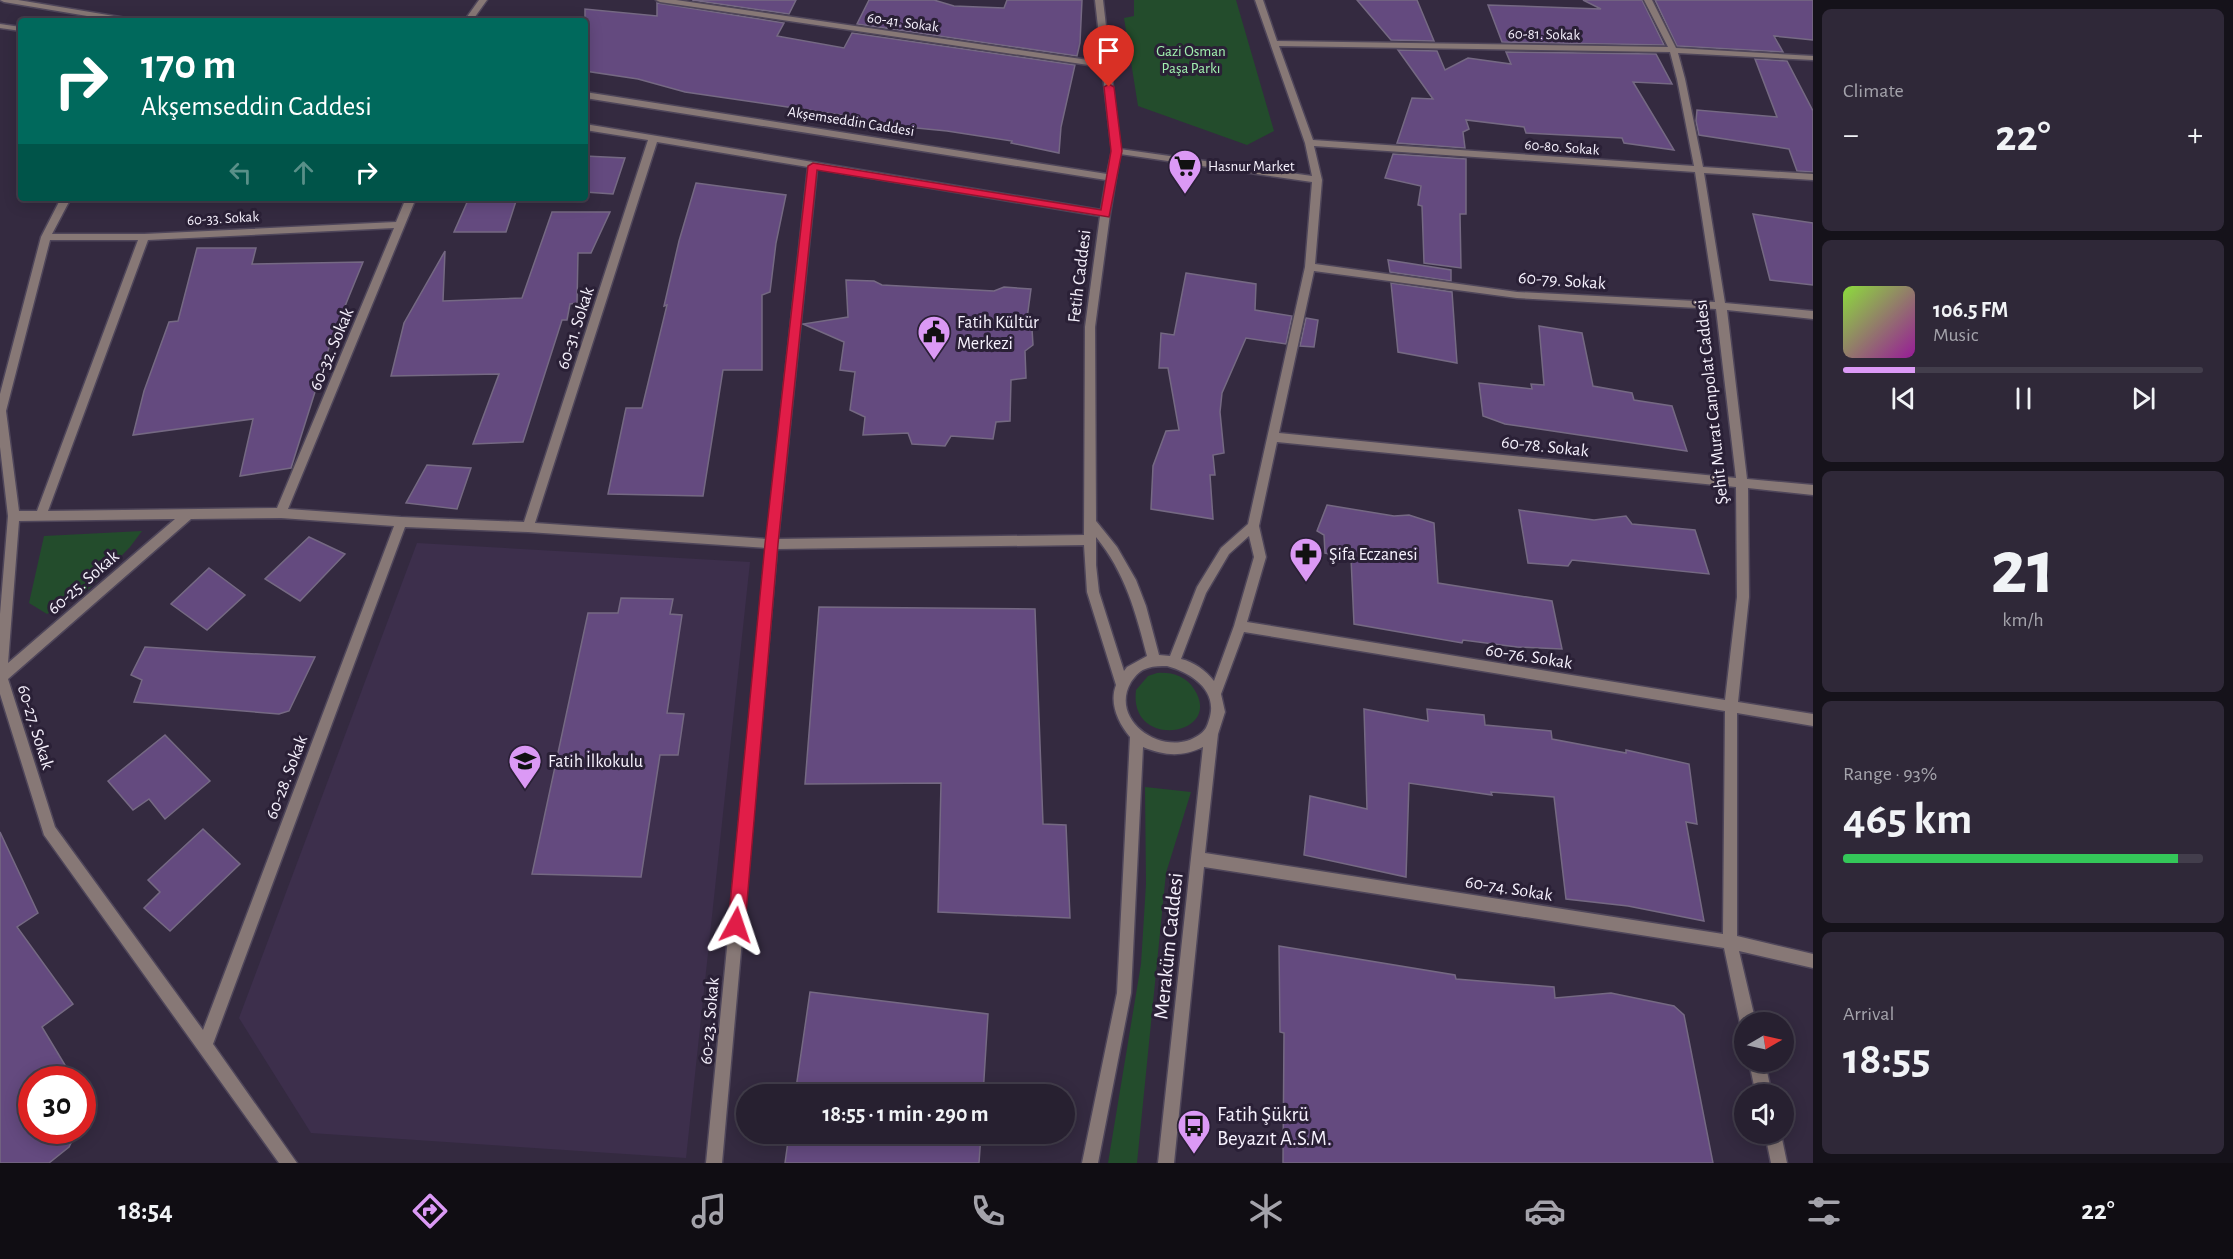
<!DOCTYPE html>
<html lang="en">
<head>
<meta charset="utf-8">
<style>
	:root { --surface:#272030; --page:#2f2838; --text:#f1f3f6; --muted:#a4a3ab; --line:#433e4c; --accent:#db99f5 }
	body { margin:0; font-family:"Alegreya Sans",sans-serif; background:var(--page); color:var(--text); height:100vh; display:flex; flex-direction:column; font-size:22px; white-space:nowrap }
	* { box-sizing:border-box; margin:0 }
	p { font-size:20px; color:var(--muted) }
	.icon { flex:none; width:33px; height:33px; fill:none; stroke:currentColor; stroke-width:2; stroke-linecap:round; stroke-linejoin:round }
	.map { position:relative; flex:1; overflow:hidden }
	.details { display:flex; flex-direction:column; gap:9px; padding:9px; background:#15121a; width:420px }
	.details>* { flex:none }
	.banner { position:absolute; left:18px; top:18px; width:570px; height:183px; border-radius:6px; box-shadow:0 3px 15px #0003,0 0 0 2px var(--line); background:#00695c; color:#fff; overflow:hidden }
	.needle { width:39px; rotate:81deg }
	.tools { position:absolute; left:1734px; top:1012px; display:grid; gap:12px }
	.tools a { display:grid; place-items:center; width:60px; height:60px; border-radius:50%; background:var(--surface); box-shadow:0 3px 15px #0003,0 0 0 2px var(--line); font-size:30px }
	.speed { position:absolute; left:18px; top:1066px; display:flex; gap:12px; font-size:30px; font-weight:700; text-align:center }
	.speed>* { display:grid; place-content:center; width:78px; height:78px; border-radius:50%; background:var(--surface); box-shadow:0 3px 15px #0003,0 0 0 2px var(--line); line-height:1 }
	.speed .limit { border:9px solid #d22; background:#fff; color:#111 }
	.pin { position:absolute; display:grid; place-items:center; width:51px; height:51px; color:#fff; margin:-62px -26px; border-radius:50% 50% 50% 0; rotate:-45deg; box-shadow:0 0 6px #0007 }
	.pin .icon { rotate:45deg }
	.me { position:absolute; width:66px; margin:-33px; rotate:5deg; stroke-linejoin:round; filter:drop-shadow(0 0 4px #0008) }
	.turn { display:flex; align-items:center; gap:21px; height:126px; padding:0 24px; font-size:27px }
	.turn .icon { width:78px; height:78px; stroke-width:2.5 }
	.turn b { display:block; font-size:42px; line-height:51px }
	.lanes { display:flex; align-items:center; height:57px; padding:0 24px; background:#0003; justify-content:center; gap:30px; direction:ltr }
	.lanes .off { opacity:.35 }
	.big { font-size:45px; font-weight:700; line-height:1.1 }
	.details .tile { flex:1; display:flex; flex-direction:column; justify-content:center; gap:9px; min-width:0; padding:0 21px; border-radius:9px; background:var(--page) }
	.details .dial { align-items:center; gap:0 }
	.dial b { font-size:78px; line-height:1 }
	.song { display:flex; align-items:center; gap:18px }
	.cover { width:72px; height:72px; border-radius:9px; background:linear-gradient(135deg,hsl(90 70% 55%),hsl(300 70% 35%)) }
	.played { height:6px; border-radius:3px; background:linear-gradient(90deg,var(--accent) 20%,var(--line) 20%) }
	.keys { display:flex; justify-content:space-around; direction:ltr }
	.heat { display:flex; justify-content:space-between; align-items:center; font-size:33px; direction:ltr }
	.charge { height:9px; border-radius:4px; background:linear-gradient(90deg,#34c759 93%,var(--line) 0) }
	.trip { position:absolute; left:736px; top:1084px; width:339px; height:60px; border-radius:30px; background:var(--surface); box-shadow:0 3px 15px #0003,0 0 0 2px var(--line); font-weight:700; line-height:60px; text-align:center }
	.tab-bar { display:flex; height:96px; justify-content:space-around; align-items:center; background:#100d13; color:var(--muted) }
	.tab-bar .icon { width:42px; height:42px }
	.tab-bar .active { color:var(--accent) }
	.tab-bar b { font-size:27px; color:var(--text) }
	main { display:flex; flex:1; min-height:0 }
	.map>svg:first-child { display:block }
</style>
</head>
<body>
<main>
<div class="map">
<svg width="1813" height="1163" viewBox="0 0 1813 1163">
	<rect width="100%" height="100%" fill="#342a40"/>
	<polygon fill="#3d2f4c" points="417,543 750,562 686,1158 311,1133 239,1018"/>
	<g fill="#234c2c">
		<polygon points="1134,0 1236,0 1274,131 1247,145 1138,106 1124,18 1134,16"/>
		<polygon points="142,531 130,547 89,589 47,614 29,603 44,536"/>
		<path d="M1157 673C1172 672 1186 676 1194 689 1225 736 1128 751 1136 690L1148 676Z"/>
		<polygon points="1145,787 1191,792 1166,873 1137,1163 1108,1163 1141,964 1146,884"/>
	</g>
	<g fill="#644a7f" stroke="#756983" stroke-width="1.5">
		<polygon points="692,0 796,0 789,14"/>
		<polygon points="869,0 934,0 954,6 1004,8 1007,0 1082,0 1080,43 1077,56 857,24"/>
		<polygon points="1357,0 1417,0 1434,41 1391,40"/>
		<polygon points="1583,0 1642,0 1664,45 1502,42 1488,5 1601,9"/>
		<polygon points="1655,0 1813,0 1813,40 1774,36 1783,52 1677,46"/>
		<polygon points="657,3 784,23 777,36 844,48 852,33 1075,65 1061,127 1059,153 1011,143 1012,141 947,131 865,123 862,118 685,92 638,79 585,71 585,9 657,16"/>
		<polygon points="1398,50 1437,51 1445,70 1468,58 1511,64 1506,52 1656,54 1672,84 1633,82 1674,150 1624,143 1622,138 1526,133 1524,127 1466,120 1469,129 1463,132 1465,148 1397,143 1412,98 1433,99"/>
		<polygon points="1755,59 1787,61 1813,111 1813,172 1797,171 1789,149 1699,135 1696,121 1697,110 1777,117"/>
		<polygon points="1393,154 1466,159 1466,214 1460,214 1461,268 1424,263 1422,206 1418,205 1421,186 1385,178"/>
		<polygon points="585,156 625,158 613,194 585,192"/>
		<polygon points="696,183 786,195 776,243 770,292 762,295 762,370 723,370 703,496 608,494 626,408 642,408 667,305 664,306 679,241"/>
		<polygon points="469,198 517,198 506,232 454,232"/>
		<polygon points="552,212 610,212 591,253 578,253 577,303 570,304 567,320 562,320 523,442 473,444 499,374 391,376 404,323 445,251 443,301 522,298"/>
		<polygon points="1753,214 1813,223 1813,285 1770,280"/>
		<polygon points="197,248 256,248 252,264 363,262 332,338 291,468 240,476 253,419 133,435 144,391 169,322 178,321"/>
		<polygon points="1388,260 1451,270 1451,281 1390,272"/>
		<polygon points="1186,273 1256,284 1255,310 1292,316 1286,344 1246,338 1222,393 1220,412 1224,453 1213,455 1215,475 1210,475 1213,519 1151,509 1153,466 1166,431 1179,430 1168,368 1159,368 1161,333 1174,335"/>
		<polygon points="846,280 874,281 882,285 994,291 1004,287 1031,289 1026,326 1032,329 1033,345 1025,351 1026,378 1011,380 1010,421 996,422 993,439 951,436 945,446 912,444 908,433 863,435 865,417 850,410 855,372 840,370 844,342 803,324 848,317"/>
		<polygon points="1391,283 1452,292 1457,363 1398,352"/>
		<polygon points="1306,318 1318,320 1314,347 1300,346"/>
		<polygon points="1539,326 1582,333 1593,386 1632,393 1634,400 1672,406 1687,451 1505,424 1483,416 1479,383 1532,389 1531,384 1544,385"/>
		<polygon points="427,465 471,468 457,509 406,503"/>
		<polygon points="1327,505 1394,516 1409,515 1434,523 1438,583 1552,601 1562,649 1517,647 1463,640 1462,643 1354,624 1351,558 1325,553 1324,535 1317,531"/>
		<polygon points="1519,510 1594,520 1626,516 1632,524 1695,530 1709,574 1572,560 1568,566 1528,563"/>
		<polygon points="309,537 345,554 300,601 265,579"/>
		<polygon points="209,568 245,595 207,630 171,604"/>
		<polygon points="621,598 673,599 670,614 682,615 667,713 684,714 678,755 660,755 641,877 532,874 588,613 618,613"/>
		<polygon points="819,607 1035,609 1043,824 1066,825 1070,918 938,912 941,783 805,784"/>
		<polygon points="145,647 220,652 315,657 289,711 279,714 134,702 142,680 131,675"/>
		<polygon points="1364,709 1428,721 1427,709 1484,715 1485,725 1551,731 1552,739 1626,753 1626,750 1689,764 1697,824 1686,822 1704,921 1628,906 1566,899 1554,797 1491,792 1492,795 1409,783 1406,877 1304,855 1310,796 1367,809"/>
		<polygon points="165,735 210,781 165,819 149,799 133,810 108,781"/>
		<polygon points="203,829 240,864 170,931 144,908 160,892 148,880"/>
		<polygon points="0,832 38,913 17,927 73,1004 42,1027 74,1080 32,1080 32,1131 76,1133 69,1147 49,1163 0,1163"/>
		<polygon points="1279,946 1455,975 1456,979 1554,987 1555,998 1611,993 1674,1006 1684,1015 1713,1163 1283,1163 1284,1033 1280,1032"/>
		<polygon points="810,992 988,1014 983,1095 795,1095"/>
		<polygon points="789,1134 981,1134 979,1163 785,1163"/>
	</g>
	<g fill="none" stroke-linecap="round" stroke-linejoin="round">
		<g stroke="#4f465a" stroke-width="3">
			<g id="street">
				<polygon points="0,0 18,0 132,19 136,21 117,21 4,2"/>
				<polygon points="479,0 487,0 472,21 464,21"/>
				<path d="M656 0H676L1102 62 1095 0H1103L1120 149 1312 176 1305 143 1255 0H1263L1277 41 1668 47 1644 0H1652L1676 48 1813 56V60L1678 53 1685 79 1703 167 1813 174V180L1704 173 1725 303 1813 311V319L1727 310 1747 479 1813 485V495L1748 488 1749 597 1738 702 1813 714V726L1737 713V936L1813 954V968L1739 951 1756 1023H1744V1029L1740 1023 1724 948 1204 867 1174 1163H1158L1203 747C1182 757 1165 756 1143 747L1131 993 1098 1163H1082L1117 993 1130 737C1118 723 1109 703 1116 685L1087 592 1084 545 777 549 722 1163H706L766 548 528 532 405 527 213 1044 297 1163H279L44 835 0 694V614L8 516 0 447V394L41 237 61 198H71L52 234H144L396 222 406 198H416L288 509 401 517 524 522 648 140 585 130V124L1101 210 1106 180 585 98V92L1107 174 1112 151 1102 67 660 2ZM1279 46 1670 52 1677 79 1694 166 1313 140ZM657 142 808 167 767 539 535 523ZM1314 146 1695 172 1715 302 1517 292 1315 264 1322 180ZM1120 154 1312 182 1305 267 1248 524 1221 548 1197 587 1170 656 1159 655 1146 606 1136 580 1117 547 1096 521 1095 327 1110 214ZM817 169 1100 216 1085 327 1084 535 778 539ZM394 228 277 508 48 511 148 240ZM50 240H138L37 511H19L6 411ZM1314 271 1517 298 1716 309 1736 478 1279 433ZM1277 442 1736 487 1737 597 1725 700 1247 622 1266 557 1259 526ZM281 518 394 526 203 1030 55 827 8 679 191 519ZM175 519 8 663 19 521ZM1249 536 1254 557 1234 626 1214 681C1205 670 1194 662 1181 659L1206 593 1229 554ZM1096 537C1125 572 1136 613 1147 656L1127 667 1124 671 1099 592 1096 565ZM1244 632 1725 711 1723 934 1205 853 1218 734 1225 712 1221 694ZM1167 666C1192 673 1219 691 1209 720 1207 727 1205 731 1199 735 1165 759 1108 721 1131 682 1136 675 1140 670 1148 668 1154 666 1161 666 1167 666Z"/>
				<polygon points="0,24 21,27 21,31 0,28"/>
				<polygon points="1749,1062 1765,1062 1772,1095 1756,1095"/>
				<polygon points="1765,1134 1781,1134 1787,1163 1771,1163"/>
			</g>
		</g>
		<use href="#street" fill="#877876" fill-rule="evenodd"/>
	</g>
	<polygon fill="#e11d48" stroke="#92132f" stroke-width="1.5" points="1109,84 1114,87 1122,151 1109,217 817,170 778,544 745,925 742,931 736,933 731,931 728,925 765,544 808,166 813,163 1101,210 1111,151 1104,87"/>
	<defs>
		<g id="supermarket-pin" transform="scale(1.725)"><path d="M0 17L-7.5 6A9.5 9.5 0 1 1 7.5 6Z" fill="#db99f5" stroke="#2a2036"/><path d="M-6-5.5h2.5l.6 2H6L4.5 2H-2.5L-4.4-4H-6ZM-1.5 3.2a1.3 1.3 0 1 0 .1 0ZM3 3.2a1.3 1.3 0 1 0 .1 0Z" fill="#111"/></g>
		<g id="civic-pin" transform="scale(1.725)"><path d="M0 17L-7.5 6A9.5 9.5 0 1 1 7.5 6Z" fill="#db99f5" stroke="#2a2036"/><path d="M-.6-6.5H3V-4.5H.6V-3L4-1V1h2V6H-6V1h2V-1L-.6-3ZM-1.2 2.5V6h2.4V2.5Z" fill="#111"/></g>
		<g id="pharmacy-pin" transform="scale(1.725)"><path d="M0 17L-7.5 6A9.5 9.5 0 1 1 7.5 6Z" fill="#db99f5" stroke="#2a2036"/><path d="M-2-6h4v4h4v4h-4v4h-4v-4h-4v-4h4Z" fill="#111"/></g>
		<g id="school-pin" transform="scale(1.725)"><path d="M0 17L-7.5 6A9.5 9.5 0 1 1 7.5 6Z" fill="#db99f5" stroke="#2a2036"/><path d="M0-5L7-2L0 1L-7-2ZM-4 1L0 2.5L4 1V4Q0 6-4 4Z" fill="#111"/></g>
		<g id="bus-pin" transform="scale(1.725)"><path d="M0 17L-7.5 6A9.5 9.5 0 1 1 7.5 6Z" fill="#db99f5" stroke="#2a2036"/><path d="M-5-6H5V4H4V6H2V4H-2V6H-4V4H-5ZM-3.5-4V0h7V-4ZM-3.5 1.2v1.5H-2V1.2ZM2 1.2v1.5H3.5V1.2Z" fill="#111"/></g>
	</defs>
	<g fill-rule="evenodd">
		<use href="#supermarket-pin" x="1185" y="166"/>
		<use href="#civic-pin" x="934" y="332"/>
		<use href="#pharmacy-pin" x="1306" y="554"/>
		<use href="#school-pin" x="525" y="761"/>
		<use href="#bus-pin" x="1194" y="1126"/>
	</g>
	<g text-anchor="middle" stroke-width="6" stroke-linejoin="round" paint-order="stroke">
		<g font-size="15" fill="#f6f1fd" stroke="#2a2036">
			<text transform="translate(903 22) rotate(8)" y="5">60-41. Sokak</text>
			<text transform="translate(1544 34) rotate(1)" y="5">60-81. Sokak</text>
			<text transform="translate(851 121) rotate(9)" y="5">Akşemseddin Caddesi</text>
			<text transform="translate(1562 147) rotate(4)" y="5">60-80. Sokak</text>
			<text transform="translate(223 218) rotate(-3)" y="5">60-33. Sokak</text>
		</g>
		<g font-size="15" fill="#a2f1b0" stroke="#2a2036">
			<text x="1191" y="56">Gazi Osman<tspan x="1191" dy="17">Paşa Parkı</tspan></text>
		</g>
		<g font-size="15" fill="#f6f1fd" stroke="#2a2036" text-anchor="start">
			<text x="1208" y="171">Hasnur Market</text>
		</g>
		<g font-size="18" fill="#f6f1fd" stroke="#2a2036">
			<text transform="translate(1079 276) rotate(-83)" y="6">Fetih Caddesi</text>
			<text transform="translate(1562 280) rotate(4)" y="6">60-79. Sokak</text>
			<text transform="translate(575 328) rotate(-72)" y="6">60-31. Sokak</text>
			<text transform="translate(331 349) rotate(-67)" y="6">60-32. Sokak</text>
			<text transform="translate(1711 402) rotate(-96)" y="6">Şehit Murat Canpolat Caddesi</text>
			<text transform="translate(1545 446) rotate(6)" y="6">60-78. Sokak</text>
			<text transform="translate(83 582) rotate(-41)" y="6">60-25. Sokak</text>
			<text transform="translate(1529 656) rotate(9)" y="6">60-76. Sokak</text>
			<text transform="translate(36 727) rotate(73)" y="6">60-27. Sokak</text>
			<text transform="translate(286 777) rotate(-69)" y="6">60-28. Sokak</text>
			<text transform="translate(1509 888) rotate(9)" y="6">60-74. Sokak</text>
			<text transform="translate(709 1021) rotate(-85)" y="6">60-23. Sokak</text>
		</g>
		<g font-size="18" fill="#f6f1fd" stroke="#2a2036" text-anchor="start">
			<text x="957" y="328">Fatih Kültür<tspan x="957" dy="21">Merkezi</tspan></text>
			<text x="1329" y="560">Şifa Eczanesi</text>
			<text x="548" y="767">Fatih İlkokulu</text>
		</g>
		<g font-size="21" fill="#f6f1fd" stroke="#2a2036">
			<text transform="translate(1168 946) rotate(-84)" y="7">Meraküm Caddesi</text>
		</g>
		<g font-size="21" fill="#f6f1fd" stroke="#2a2036" text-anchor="start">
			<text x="1217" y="1121">Fatih Şükrü<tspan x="1217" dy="24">Beyazıt A.S.M.</tspan></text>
		</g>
	</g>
</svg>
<div class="tools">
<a><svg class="needle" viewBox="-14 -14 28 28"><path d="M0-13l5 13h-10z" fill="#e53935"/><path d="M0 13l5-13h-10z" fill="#a4a3ab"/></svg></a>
<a><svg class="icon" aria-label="sound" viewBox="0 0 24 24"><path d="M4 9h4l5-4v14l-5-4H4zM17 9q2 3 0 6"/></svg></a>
</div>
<div class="speed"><div class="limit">30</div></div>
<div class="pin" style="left:1109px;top:87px;background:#d93025"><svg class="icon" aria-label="arrive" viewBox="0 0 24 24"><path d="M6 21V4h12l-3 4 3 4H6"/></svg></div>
<svg class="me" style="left:736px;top:925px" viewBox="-20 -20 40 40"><path d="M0-17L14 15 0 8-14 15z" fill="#e11d48" stroke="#fff" stroke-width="4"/></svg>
<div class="trip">18:55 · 1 min · 290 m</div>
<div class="banner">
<div class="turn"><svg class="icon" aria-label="right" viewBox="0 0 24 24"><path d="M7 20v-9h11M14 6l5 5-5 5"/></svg><div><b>170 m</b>Akşemseddin Caddesi</div></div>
<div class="lanes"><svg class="icon off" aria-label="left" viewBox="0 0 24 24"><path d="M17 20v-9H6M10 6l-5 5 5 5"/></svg><svg class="icon off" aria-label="ahead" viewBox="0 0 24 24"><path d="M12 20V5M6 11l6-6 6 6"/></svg><svg class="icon" aria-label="right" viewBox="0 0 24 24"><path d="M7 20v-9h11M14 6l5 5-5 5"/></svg></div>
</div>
</div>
<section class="details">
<div class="tile"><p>Climate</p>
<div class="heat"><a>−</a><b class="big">22°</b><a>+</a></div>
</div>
<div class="tile">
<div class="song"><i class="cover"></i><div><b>106.5 FM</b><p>Music</p></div></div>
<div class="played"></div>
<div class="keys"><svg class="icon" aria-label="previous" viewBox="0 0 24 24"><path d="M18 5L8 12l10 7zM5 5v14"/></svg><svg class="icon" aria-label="pause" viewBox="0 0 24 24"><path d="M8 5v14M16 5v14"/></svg><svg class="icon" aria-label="next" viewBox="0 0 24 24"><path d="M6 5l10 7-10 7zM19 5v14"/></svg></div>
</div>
<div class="tile dial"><b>21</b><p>km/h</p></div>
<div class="tile"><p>Range · 93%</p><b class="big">465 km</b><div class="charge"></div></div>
<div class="tile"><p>Arrival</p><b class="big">18:55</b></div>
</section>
</main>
<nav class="tab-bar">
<b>18:54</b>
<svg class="icon active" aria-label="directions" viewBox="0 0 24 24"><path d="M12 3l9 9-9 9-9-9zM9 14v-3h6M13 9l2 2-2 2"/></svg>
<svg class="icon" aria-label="music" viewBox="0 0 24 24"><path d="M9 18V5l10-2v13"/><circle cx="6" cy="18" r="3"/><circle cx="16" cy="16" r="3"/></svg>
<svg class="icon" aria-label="phone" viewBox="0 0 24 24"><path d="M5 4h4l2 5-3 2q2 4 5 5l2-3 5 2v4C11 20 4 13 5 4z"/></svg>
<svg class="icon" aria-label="climate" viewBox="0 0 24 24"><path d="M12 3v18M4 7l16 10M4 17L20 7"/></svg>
<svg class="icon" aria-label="car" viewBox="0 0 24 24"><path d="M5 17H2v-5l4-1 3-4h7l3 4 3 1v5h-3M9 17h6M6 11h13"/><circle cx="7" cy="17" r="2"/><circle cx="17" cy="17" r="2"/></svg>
<svg class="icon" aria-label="filters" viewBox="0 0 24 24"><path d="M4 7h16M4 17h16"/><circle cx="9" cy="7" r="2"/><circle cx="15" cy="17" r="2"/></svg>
<b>22°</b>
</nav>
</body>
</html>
